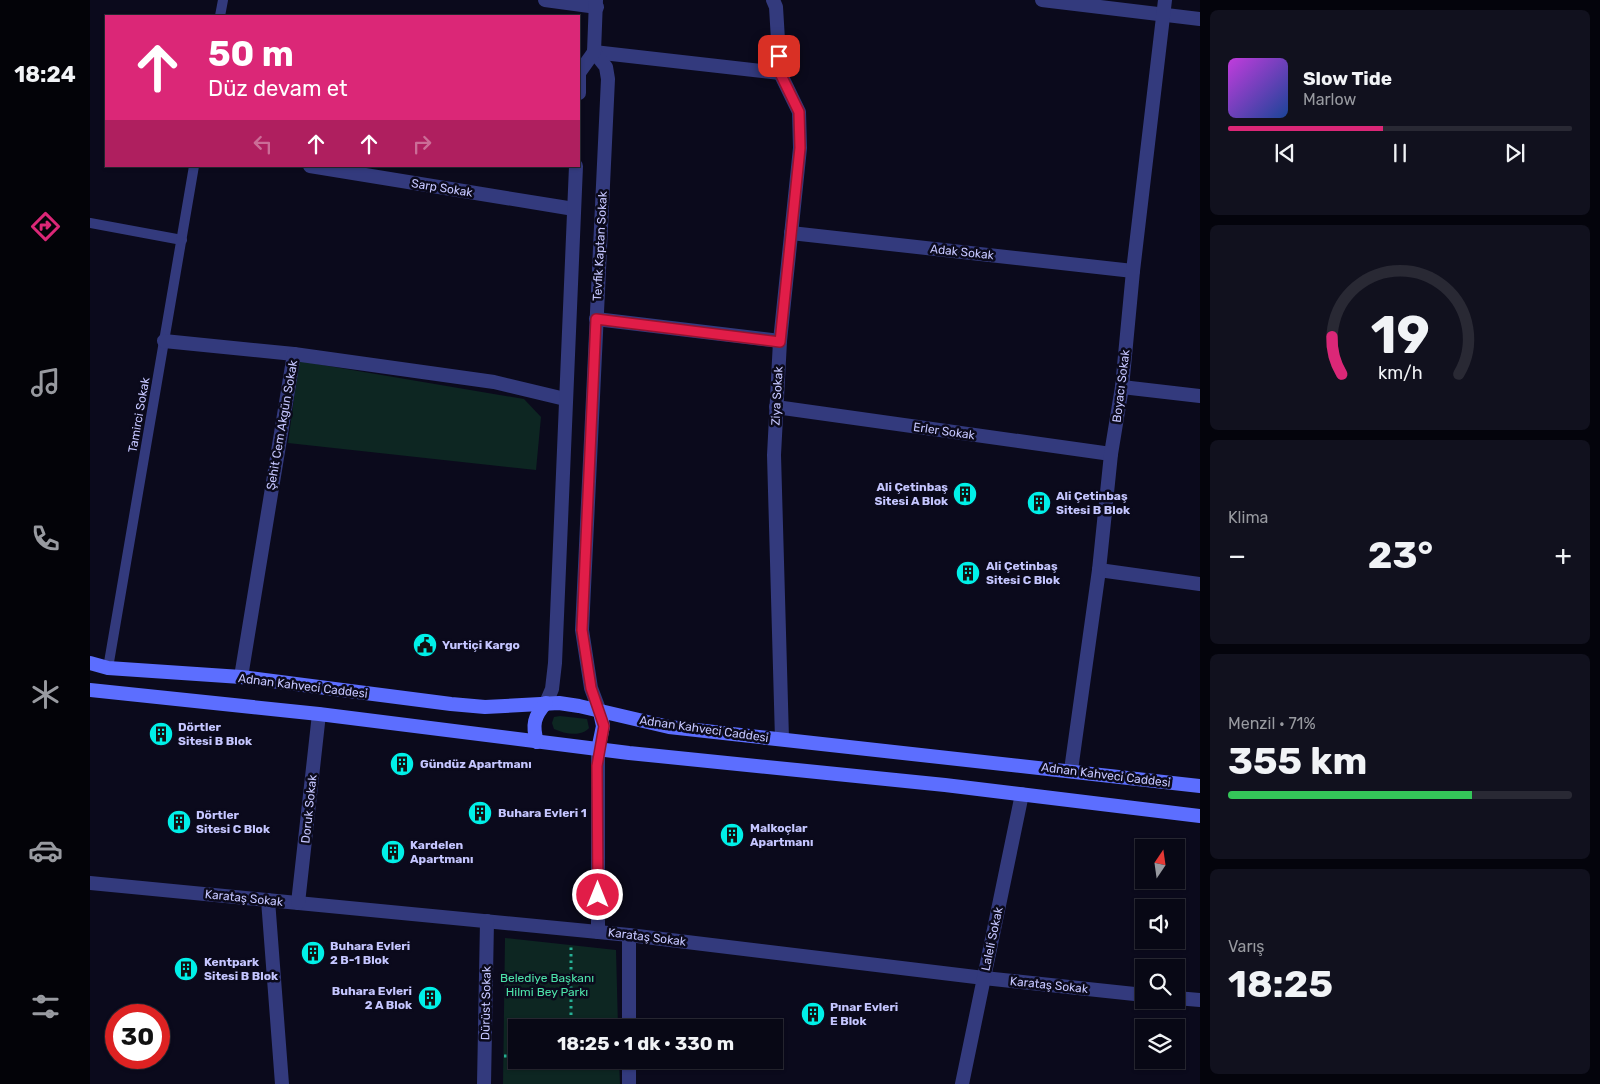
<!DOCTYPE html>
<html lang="tr">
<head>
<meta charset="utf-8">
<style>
	:root { --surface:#080815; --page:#11111e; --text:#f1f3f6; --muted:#989aa0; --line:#292934; --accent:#db2777 }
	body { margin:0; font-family:Rubik,sans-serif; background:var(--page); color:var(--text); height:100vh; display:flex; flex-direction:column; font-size:19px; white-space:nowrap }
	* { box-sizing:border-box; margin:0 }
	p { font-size:16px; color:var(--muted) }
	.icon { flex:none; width:28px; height:28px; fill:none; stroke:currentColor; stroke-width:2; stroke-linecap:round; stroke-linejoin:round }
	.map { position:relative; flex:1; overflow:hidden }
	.sheet { display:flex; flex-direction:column; gap:10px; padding:10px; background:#04040c; width:400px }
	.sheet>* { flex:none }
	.top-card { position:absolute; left:15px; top:15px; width:475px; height:152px; border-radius:0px; box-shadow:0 1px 4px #0004,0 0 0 1px var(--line); background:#db2777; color:#fff; overflow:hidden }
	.needle { width:32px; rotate:13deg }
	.controls { position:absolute; left:1045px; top:839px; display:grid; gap:10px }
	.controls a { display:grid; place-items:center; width:50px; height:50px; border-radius:0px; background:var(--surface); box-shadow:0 1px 4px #0004,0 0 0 1px var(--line); font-size:25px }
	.speed { position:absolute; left:15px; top:1004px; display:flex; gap:10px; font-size:25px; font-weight:700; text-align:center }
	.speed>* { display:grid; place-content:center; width:65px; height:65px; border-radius:50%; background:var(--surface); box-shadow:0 1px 4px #0004,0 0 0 1px var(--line); line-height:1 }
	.speed .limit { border:8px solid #d22; background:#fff; color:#111 }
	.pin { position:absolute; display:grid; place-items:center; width:42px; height:42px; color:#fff; margin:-21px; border-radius:10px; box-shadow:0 2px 8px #0006 }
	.me { position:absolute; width:55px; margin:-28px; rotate:0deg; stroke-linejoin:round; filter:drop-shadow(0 0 4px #0008) }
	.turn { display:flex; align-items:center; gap:18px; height:105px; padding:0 20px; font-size:22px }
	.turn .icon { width:65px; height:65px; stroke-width:2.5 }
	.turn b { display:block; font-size:35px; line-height:42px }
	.lanes { display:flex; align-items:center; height:48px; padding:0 20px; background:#0003; justify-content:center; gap:25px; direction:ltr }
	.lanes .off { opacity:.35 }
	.big { font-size:38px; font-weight:700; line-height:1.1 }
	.sheet .widget { flex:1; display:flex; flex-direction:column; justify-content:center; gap:8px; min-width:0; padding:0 18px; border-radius:8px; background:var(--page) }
	.sheet .dial { align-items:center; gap:0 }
	.dial svg { height:130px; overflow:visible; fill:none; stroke:var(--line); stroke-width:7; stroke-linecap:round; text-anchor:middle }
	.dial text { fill:var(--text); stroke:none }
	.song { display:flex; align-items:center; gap:15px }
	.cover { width:60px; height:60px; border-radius:8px; background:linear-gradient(135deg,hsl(290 70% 55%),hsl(220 70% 35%)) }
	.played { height:5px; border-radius:2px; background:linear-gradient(90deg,var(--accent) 45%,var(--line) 45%) }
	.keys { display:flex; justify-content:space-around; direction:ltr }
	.heat { display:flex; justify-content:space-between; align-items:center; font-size:28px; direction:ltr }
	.charge { height:8px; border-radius:4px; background:linear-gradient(90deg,#34c759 71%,var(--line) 0) }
	.trip { position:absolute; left:418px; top:1019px; width:275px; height:50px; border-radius:0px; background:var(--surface); box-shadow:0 1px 4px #0004,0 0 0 1px var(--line); font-weight:700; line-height:50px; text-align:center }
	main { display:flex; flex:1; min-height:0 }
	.dock { display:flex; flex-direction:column; width:90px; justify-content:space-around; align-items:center; background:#030308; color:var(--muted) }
	.dock .icon { width:35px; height:35px }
	.dock .on { color:var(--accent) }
	.dock b { font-size:22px; color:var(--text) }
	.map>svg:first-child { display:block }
</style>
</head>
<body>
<main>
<nav class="dock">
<b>18:24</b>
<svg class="icon on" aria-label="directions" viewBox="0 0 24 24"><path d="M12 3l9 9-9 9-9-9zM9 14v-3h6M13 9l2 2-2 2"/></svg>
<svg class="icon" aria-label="music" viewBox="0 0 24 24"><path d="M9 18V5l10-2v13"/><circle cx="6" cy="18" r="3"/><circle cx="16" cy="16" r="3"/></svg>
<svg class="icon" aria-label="phone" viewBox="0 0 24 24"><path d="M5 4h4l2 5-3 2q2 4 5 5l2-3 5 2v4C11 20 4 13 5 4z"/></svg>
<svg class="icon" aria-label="climate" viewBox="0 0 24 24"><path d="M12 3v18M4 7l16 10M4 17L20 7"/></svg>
<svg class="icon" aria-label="car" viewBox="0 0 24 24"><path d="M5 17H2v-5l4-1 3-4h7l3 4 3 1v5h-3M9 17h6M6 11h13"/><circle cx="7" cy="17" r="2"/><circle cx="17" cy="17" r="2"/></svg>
<svg class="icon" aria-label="filters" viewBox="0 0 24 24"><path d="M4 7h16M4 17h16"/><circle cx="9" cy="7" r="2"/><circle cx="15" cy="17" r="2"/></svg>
</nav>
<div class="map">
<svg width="1110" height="1084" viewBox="0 0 1110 1084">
	<rect width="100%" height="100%" fill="#0b0a1c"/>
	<g fill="#0d2622">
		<polygon points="209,361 434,399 451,417 446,470 198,443"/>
		<path d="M470 716 497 719 499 728C491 737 475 734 464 729L462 723 464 717Z"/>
		<polygon points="415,938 526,950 528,1027 426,1028 426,1060 529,1060 530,1084 413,1084"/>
	</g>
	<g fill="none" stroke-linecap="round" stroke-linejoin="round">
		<g stroke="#27b196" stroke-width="3" stroke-dasharray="2.5 4" stroke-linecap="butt">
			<polyline points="481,1028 481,946"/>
			<polyline points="414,1056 426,1056"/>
		</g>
		<g stroke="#333a7d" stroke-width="10">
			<polyline points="130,16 133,0"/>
			<polyline points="0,223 92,240"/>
			<polyline points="18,668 104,166"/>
		</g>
		<g stroke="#333a7d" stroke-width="14">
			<polyline points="455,0 507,7"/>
			<polyline points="683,0 686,7 690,73 709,112 710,148 690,341 684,455 692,739"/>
			<polyline points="952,0 1110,19"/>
			<polyline points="504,52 690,73"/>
			<polyline points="220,166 484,209"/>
			<polyline points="701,233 1043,271"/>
			<polyline points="506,319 690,341"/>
			<polyline points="74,341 204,354"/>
			<polyline points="1032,387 1110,396"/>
			<polyline points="686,407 1021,454"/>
			<polyline points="1009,570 1110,584"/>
			<polyline points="151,677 204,354 404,382 475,399"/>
			<polyline points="981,770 1009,570 1021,454 1032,387 1043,271 1075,0"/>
			<polyline points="0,883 539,935 894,978 1054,995"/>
			<polyline points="178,900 192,1084"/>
			<polyline points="208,903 229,714"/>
			<polyline points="508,932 508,750"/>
			<polyline points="1086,998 1110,1000"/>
			<polyline points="539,1028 539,935"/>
			<polyline points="394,1084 397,921"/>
			<polyline points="539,1084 539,1060"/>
			<polyline points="872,1084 932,794"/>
		</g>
		<g stroke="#333a7d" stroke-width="14">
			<polyline points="504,52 516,67 518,79 492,630 501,688 510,712"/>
			<polyline points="489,93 489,73 504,52 506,0"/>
			<polyline points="456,703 462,689 465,663 486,166"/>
		</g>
		<g stroke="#5c6eff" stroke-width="14">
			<polyline points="0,663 18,668 151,677 361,704 395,707 469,703 489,706 579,727 1110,786"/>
			<polyline points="0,690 229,714 539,753 855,785 1110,816"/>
			<path d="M447 742C442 725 444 716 456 703"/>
			<polyline points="508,750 513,726 510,712"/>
		</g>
	</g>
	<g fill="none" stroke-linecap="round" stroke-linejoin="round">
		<g stroke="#92132f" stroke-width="12">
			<polyline id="route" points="508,895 507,766 514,726 501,688 492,630 506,319 690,342 710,148 709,112 690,73 689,56"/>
		</g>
		<use href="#route" stroke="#e11d48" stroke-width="9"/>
	</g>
	<defs>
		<g id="building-disc" transform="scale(1.25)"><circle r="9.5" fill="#00f0e8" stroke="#0b0a1c"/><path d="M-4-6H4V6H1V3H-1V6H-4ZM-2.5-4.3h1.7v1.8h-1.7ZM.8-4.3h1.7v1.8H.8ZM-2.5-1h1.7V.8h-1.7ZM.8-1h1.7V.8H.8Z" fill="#111"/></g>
		<g id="civic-disc" transform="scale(1.25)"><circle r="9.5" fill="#00f0e8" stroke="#0b0a1c"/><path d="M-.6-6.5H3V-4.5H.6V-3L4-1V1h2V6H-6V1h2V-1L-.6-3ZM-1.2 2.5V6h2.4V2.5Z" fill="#111"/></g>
	</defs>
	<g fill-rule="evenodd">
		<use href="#building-disc" x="875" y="494"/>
		<use href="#building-disc" x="949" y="503"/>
		<use href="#building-disc" x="878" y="573"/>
		<use href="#civic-disc" x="335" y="645"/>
		<use href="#building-disc" x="71" y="734"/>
		<use href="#building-disc" x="312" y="764"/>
		<use href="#building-disc" x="390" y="813"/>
		<use href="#building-disc" x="89" y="822"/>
		<use href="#building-disc" x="642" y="835"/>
		<use href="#building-disc" x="303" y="852"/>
		<use href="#building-disc" x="223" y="953"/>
		<use href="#building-disc" x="96" y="969"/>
		<use href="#building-disc" x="340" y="998"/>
		<use href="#building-disc" x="723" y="1014"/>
	</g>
	<g text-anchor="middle" stroke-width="5" stroke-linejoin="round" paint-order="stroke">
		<g font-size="12" fill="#c5c6ff" stroke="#0b0a1c">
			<text transform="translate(352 188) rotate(9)" y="4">Sarp Sokak</text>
			<text transform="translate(510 246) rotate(-87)" y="4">Tevfik Kaptan Sokak</text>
			<text transform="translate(872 252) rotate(6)" y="4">Adak Sokak</text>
			<text transform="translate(1031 386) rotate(-83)" y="4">Boyacı Sokak</text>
			<text transform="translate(687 396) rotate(-87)" y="4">Ziya Sokak</text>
			<text transform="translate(49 415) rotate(-80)" y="4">Tamirci Sokak</text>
			<text transform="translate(192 425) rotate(-80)" y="4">Şehit Cem Akgün Sokak</text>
			<text transform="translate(854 431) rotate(8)" y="4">Erler Sokak</text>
			<text transform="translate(213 686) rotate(7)" y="4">Adnan Kahveci Caddesi</text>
			<text transform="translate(614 729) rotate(8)" y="4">Adnan Kahveci Caddesi</text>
			<text transform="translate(1016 775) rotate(7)" y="4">Adnan Kahveci Caddesi</text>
			<text transform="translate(219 809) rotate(-84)" y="4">Doruk Sokak</text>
			<text transform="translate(154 898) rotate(6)" y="4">Karataş Sokak</text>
			<text transform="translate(557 937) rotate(7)" y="4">Karataş Sokak</text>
			<text transform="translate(902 939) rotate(-78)" y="4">Laleli Sokak</text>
			<text transform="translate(959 985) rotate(6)" y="4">Karataş Sokak</text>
			<text transform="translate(396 1003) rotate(-89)" y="4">Dürüst Sokak</text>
		</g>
		<g font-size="12" font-weight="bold" fill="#c5c6ff" stroke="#0b0a1c" text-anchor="start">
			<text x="858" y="491" text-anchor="end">Ali Çetinbaş<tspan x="858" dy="14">Sitesi A Blok</tspan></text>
			<text x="966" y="500">Ali Çetinbaş<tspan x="966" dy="14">Sitesi B Blok</tspan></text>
			<text x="896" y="570">Ali Çetinbaş<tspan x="896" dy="14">Sitesi C Blok</tspan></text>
			<text x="352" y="649">Yurtiçi Kargo</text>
			<text x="88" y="731">Dörtler<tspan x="88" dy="14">Sitesi B Blok</tspan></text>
			<text x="330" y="768">Gündüz Apartmanı</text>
			<text x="408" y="817">Buhara Evleri 1</text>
			<text x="106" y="819">Dörtler<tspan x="106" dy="14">Sitesi C Blok</tspan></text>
			<text x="660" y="832">Malkoçlar<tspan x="660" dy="14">Apartmanı</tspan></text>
			<text x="320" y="849">Kardelen<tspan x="320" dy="14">Apartmanı</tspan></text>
			<text x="240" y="950">Buhara Evleri<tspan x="240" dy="14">2 B-1 Blok</tspan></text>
			<text x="114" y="966">Kentpark<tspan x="114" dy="14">Sitesi B Blok</tspan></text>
			<text x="322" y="995" text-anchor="end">Buhara Evleri<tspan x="322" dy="14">2 A Blok</tspan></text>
			<text x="740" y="1011">Pınar Evleri<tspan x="740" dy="14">E Blok</tspan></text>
		</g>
		<g font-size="12" fill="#4de3a9" stroke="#0b0a1c">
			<text x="457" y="982">Belediye Başkanı<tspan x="457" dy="14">Hilmi Bey Parkı</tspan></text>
		</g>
	</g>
</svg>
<div class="controls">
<a><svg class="needle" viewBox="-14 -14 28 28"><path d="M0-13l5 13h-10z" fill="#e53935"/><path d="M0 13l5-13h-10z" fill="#989aa0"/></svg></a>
<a><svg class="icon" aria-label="sound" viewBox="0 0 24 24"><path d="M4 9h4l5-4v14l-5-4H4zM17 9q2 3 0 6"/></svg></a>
<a><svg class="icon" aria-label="search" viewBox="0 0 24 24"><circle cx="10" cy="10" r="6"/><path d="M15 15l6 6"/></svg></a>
<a><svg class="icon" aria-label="layers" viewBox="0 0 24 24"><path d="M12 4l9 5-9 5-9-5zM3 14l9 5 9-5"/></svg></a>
</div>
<div class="speed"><div class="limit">30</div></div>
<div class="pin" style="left:689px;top:56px;background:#d93025"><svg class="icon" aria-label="arrive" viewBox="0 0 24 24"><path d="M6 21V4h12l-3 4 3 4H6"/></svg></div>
<svg class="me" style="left:508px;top:895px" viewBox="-20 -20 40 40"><circle r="17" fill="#e11d48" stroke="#fff" stroke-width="3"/><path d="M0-11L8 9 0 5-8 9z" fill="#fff"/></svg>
<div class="trip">18:25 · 1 dk · 330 m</div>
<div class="top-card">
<div class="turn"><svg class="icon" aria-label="ahead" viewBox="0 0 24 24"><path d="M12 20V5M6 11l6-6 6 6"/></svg><div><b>50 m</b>Düz devam et</div></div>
<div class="lanes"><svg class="icon off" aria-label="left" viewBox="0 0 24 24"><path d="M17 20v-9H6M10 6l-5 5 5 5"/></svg><svg class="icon" aria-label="ahead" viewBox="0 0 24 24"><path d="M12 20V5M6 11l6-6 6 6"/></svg><svg class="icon" aria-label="ahead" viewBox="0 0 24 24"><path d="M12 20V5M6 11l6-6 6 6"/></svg><svg class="icon off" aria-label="right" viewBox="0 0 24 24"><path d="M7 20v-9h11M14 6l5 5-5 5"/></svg></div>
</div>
</div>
<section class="sheet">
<div class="widget">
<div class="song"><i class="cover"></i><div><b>Slow Tide</b><p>Marlow</p></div></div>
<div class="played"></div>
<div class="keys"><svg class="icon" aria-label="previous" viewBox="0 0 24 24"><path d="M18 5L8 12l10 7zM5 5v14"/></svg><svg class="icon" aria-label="pause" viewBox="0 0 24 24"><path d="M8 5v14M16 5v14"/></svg><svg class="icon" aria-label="next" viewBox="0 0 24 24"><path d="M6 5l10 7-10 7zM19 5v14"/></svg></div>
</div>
<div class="widget dial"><svg viewBox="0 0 100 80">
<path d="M14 69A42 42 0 1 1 86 69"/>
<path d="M14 69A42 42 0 0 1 8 46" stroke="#db2777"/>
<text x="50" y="56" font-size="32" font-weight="700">19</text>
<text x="50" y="72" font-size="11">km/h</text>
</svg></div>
<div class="widget"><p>Klima</p>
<div class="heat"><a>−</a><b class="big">23°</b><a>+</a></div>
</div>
<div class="widget"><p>Menzil · 71%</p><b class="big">355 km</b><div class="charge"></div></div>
<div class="widget"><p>Varış</p><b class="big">18:25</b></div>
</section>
</main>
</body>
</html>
